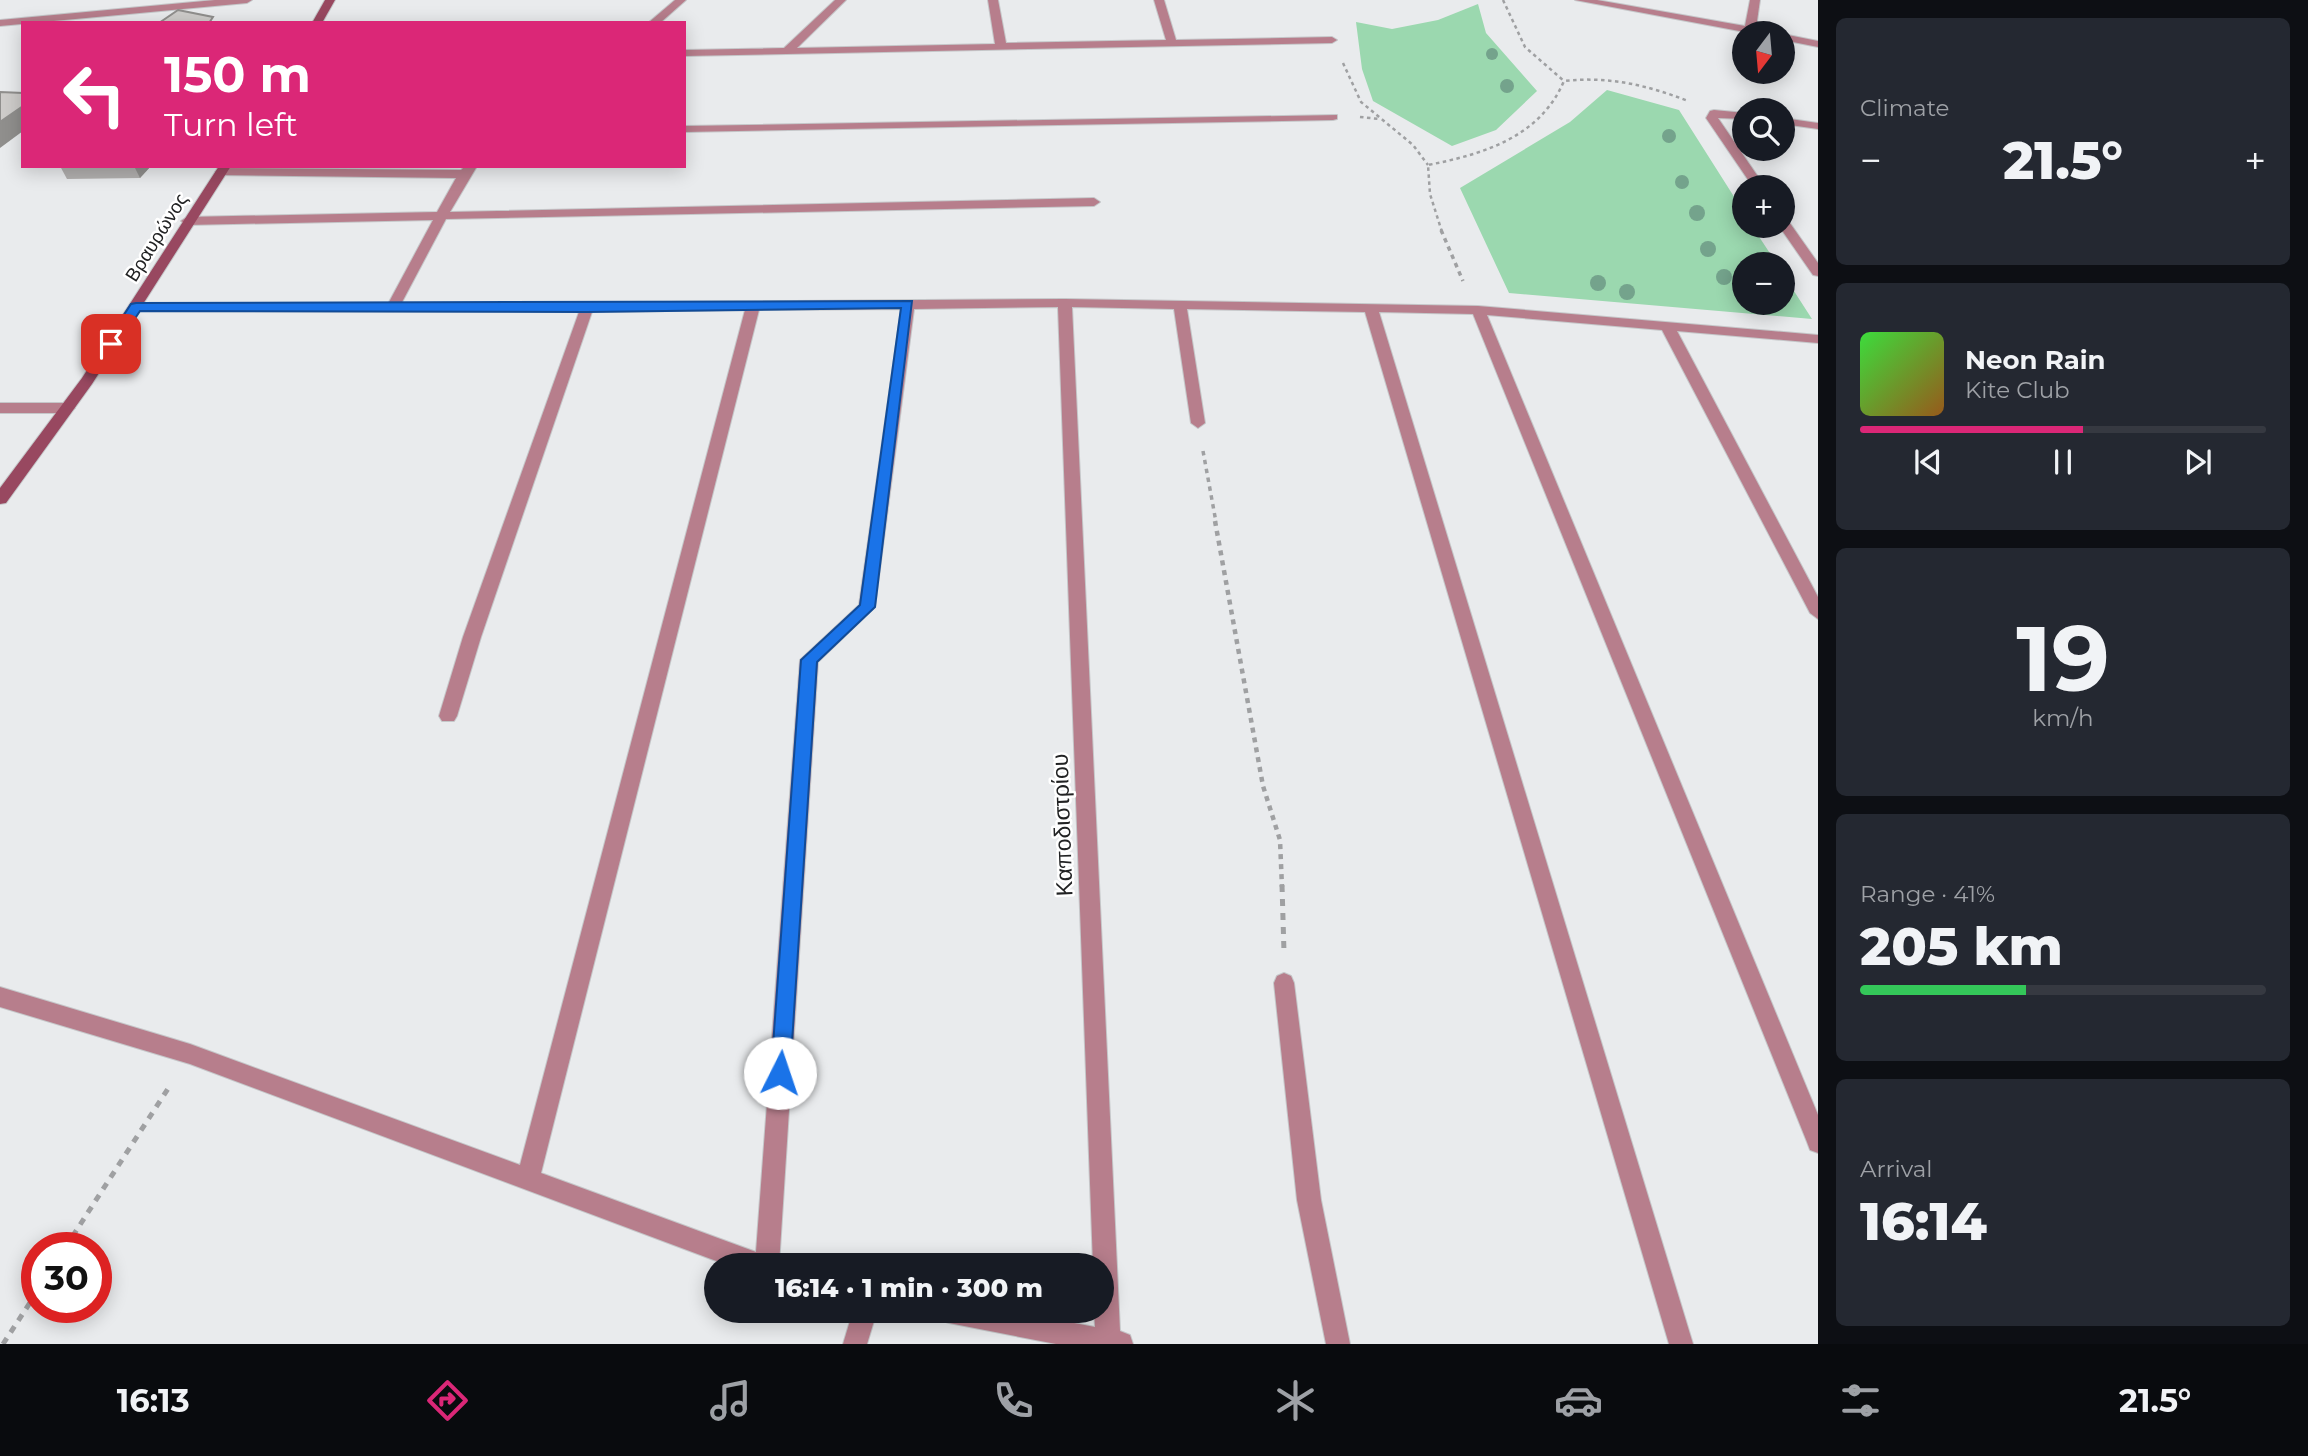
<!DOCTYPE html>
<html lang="en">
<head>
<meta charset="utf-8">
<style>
	:root { --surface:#171b24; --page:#242831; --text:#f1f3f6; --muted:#9ea1a6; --line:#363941; --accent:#db2777 }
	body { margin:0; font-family:Montserrat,sans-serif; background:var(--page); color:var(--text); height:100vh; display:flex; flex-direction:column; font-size:26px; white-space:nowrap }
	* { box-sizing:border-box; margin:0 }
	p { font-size:23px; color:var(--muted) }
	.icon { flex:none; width:38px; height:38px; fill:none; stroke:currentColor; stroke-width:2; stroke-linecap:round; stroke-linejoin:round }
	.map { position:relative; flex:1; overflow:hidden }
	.side { display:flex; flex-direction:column; gap:18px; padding:18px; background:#0d0f14; width:490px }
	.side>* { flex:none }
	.top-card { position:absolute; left:21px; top:21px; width:665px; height:147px; border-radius:0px; box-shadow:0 4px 18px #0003; background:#db2777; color:#fff; overflow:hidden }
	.needle { width:46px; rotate:196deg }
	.controls { position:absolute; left:1732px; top:21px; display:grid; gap:14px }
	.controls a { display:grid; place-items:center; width:63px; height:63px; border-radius:50%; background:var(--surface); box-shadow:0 4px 18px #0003; font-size:35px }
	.speed { position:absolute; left:21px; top:1232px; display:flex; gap:14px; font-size:35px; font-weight:700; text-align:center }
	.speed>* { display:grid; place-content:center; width:91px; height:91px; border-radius:50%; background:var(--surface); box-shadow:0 4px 18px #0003; line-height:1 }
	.speed .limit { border:10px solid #d22; background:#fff; color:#111 }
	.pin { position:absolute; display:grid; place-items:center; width:60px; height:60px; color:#fff; margin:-30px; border-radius:14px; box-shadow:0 4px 10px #0006 }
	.me { position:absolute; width:77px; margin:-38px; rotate:4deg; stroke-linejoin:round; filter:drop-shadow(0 0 5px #0008) }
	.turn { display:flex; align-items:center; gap:24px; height:147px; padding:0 28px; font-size:32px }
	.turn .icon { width:91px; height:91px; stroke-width:2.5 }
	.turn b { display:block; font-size:49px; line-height:60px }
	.big { font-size:52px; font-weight:800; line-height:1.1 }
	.side .widget { flex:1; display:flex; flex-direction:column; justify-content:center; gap:10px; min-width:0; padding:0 24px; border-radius:10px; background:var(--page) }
	.side .dial { align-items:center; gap:0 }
	.dial b { font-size:91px; line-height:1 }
	.song { display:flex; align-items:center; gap:21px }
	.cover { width:84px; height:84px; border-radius:10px; background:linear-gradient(135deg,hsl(120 70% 55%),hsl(30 70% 35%)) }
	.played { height:7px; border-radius:4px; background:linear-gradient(90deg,var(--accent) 55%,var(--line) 55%) }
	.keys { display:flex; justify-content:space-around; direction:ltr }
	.heat { display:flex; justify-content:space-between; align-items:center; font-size:38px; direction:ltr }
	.charge { height:10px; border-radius:5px; background:linear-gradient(90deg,#34c759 41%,var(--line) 0) }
	.trip { position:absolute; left:704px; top:1253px; width:410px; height:70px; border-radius:35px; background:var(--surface); box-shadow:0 4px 18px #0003; font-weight:800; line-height:70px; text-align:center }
	.menu { display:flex; height:112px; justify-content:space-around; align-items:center; background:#090b0e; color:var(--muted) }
	.menu .icon { width:49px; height:49px }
	.menu .on { color:var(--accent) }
	.menu b { font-size:32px; color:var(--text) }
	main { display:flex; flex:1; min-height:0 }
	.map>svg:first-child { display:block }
</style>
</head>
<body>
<main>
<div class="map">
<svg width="1818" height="1344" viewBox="0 0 1818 1344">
	<rect width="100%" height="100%" fill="#e9ebed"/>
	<g fill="#9bd8af">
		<polygon points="1478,4 1486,33 1537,91 1496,130 1452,146 1373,101 1362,69 1356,22 1392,29 1438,20"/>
		<polygon points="1607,90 1679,110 1745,214 1745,226 1752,226 1777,264 1745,264 1745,303 1783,303 1783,274 1812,319 1509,293 1460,188 1570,122"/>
	</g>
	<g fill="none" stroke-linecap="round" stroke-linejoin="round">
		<g stroke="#c5c7c9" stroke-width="2">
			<g id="minor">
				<polygon points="215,0 252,0 247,3 0,26 0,20"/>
				<polygon points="675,0 686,0 660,23 648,23"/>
				<polygon points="835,0 846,0 797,48 995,44 988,0 998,0 1006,43 1166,40 1154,0 1164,0 1176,40 1332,37 1337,40 1332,43 684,56 684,50 784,48"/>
				<polygon points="1575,0 1597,0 1745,26 1750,0 1760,0 1756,28 1771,33 1750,33"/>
				<polygon points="1783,34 1818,41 1818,47 1783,40"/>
				<polygon points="1714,110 1745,113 1745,119 1718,118 1765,187 1753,187 1706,118 1710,111"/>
				<polygon points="1337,115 1337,119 1333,120 684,132 684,126"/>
				<polygon points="1783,118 1818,123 1818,129 1783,124"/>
				<path d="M465 166 476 168 450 212 1094 198 1100 202 1094 206 446 219 401 304 1065 299 1478 306 1818 335V343L1677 331 1818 597V619L1810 613 1662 330 1487 315 1818 1115V1153L1810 1150 1807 1142 1473 314 1379 312 1693 1344H1669L1365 312 1187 309 1205 423 1198 428 1191 423 1174 309 1072 307 1120 1331 1130 1335 1133 1344H1056L949 1323 940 1320 937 1311H1012L1095 1327 1094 1311H1101V1265H1093L1058 307 914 309 875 607 818 662 779 1265H727L190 1064 0 1007V987L190 1044 520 1165 745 310 592 312 481 637 457 716 454 721H442L439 716 463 637 579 312 136 311 129 307 136 303 388 304 433 220 187 225 181 221 187 217 437 212 456 178 217 175 215 172 221 168 461 170ZM901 309 859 605 800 660 756 1252 541 1173 759 310Z"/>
				<polygon points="1783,218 1787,219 1818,263 1818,276 1813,275 1779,226 1783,226"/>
				<polygon points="0,403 68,403 75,408 68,413 0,413"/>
				<polygon points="1284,973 1291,976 1294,983 1321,1200 1350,1344 1326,1344 1297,1200 1274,983 1277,976"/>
				<polygon points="853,1311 877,1311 867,1344 843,1344"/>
			</g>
		</g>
		<g stroke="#c5c7c9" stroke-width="2">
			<g id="secondary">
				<polygon points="325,0 335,0 322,23 312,23"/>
				<polygon points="219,166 231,166 92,384 6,503 0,504 0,488 82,378"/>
			</g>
		</g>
		<g stroke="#9fa0a2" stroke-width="2.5" stroke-dasharray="3.5 3.5" stroke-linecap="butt">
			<polyline points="1503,0 1525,47 1564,81"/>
			<polyline points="1343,63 1361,102 1413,145 1428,165"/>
			<polyline points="1360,117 1379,119"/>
			<path d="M1442 232 1430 194 1428 165C1484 154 1540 137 1564 81 1608 76 1647 85 1688 101"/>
		</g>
		<g stroke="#9fa0a2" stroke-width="3.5" stroke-dasharray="4.5 4.5" stroke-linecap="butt">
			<polyline points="1441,230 1463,281"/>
			<polyline points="1203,451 1216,522"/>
		</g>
		<polyline stroke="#9fa0a2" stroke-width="4.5" stroke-dasharray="5 5" stroke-linecap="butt" points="1215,521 1263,786 1280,840 1282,887"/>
		<g stroke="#9fa0a2" stroke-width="5" stroke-dasharray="7 7" stroke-linecap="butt">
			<polyline points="1282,885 1284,952"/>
			<polyline points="65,1248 171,1084"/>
			<polyline points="3,1344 37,1292"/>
		</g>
		<use href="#minor" fill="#b77e8c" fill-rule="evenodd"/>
		<use href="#secondary" fill="#984860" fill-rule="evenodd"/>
	</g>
	<g fill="#74a38c">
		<circle cx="1492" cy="54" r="6"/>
		<circle cx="1507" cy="86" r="7"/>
		<circle cx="1669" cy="136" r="7"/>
		<circle cx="1682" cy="182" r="7"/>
		<circle cx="1697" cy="213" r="8"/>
		<circle cx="1708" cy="249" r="8"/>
		<circle cx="1724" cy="277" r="8"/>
		<circle cx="1598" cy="283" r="8"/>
		<circle cx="1627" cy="292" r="8"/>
	</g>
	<polygon fill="#b1afae" points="60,166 151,166 140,178 67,179"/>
	<g fill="#908f8d">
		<polygon points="23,106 23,131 0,148 0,122"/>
		<polygon points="134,166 151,166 140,178"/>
	</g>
	<g fill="#ceccca" stroke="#908f8d" stroke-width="2">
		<polygon points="178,10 213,17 209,23 159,23"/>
		<polygon points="0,92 23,93 23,106 0,122"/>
	</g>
	<polygon fill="#1a73e8" stroke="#114b97" stroke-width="2" points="912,301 875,607 817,662 790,1073 788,1079 780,1082 773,1079 771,1073 801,660 860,605 901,308 587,312 140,311 116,347 105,344 131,304 136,303"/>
	<g text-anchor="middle" stroke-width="5" stroke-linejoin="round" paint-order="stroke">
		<g font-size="19" fill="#212223" stroke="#fff">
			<text transform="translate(156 237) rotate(-58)" y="7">Βραυρώνος</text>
		</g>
		<g font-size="23" fill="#212223" stroke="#fff">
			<text transform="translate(1062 825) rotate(-92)" y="8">Καποδιστρίου</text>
		</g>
	</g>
</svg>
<div class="controls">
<a><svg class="needle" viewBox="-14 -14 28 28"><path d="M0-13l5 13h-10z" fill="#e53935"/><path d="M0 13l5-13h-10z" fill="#9ea1a6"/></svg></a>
<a><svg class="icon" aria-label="search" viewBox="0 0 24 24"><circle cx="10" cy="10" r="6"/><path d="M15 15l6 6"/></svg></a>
<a>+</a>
<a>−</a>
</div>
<div class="speed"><div class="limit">30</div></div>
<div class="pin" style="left:111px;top:344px;background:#d93025"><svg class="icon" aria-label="arrive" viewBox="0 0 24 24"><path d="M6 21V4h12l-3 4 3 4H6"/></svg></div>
<svg class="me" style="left:780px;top:1073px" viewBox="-20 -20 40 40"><circle r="19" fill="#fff"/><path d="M0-13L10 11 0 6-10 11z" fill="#1a73e8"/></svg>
<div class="trip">16:14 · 1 min · 300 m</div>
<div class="top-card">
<div class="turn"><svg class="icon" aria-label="left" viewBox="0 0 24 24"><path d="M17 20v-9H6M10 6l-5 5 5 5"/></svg><div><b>150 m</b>Turn left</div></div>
</div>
</div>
<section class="side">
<div class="widget"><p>Climate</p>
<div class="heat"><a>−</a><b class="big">21.5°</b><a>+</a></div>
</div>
<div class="widget">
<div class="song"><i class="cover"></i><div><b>Neon Rain</b><p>Kite Club</p></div></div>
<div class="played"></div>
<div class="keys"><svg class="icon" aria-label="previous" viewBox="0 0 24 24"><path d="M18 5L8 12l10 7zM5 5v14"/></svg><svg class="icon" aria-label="pause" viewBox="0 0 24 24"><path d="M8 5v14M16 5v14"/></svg><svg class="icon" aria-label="next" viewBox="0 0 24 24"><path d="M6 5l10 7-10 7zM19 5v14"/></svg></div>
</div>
<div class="widget dial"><b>19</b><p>km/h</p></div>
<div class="widget"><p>Range · 41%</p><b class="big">205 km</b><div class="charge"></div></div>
<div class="widget"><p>Arrival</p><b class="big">16:14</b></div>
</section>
</main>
<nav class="menu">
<b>16:13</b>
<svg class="icon on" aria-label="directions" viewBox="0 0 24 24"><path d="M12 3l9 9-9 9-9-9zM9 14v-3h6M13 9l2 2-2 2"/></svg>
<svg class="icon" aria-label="music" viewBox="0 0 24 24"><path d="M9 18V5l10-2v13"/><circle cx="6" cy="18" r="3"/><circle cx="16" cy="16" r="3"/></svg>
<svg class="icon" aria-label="phone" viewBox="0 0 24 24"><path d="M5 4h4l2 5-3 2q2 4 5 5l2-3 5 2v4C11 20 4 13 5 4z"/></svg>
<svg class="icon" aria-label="climate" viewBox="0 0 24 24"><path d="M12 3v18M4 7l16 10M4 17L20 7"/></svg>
<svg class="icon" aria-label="car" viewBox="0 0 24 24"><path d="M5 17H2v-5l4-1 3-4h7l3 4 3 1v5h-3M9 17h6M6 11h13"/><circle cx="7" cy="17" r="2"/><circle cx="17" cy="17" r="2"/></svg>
<svg class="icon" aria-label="filters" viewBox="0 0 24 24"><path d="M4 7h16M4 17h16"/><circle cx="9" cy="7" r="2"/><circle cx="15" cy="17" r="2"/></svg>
<b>21.5°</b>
</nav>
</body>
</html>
